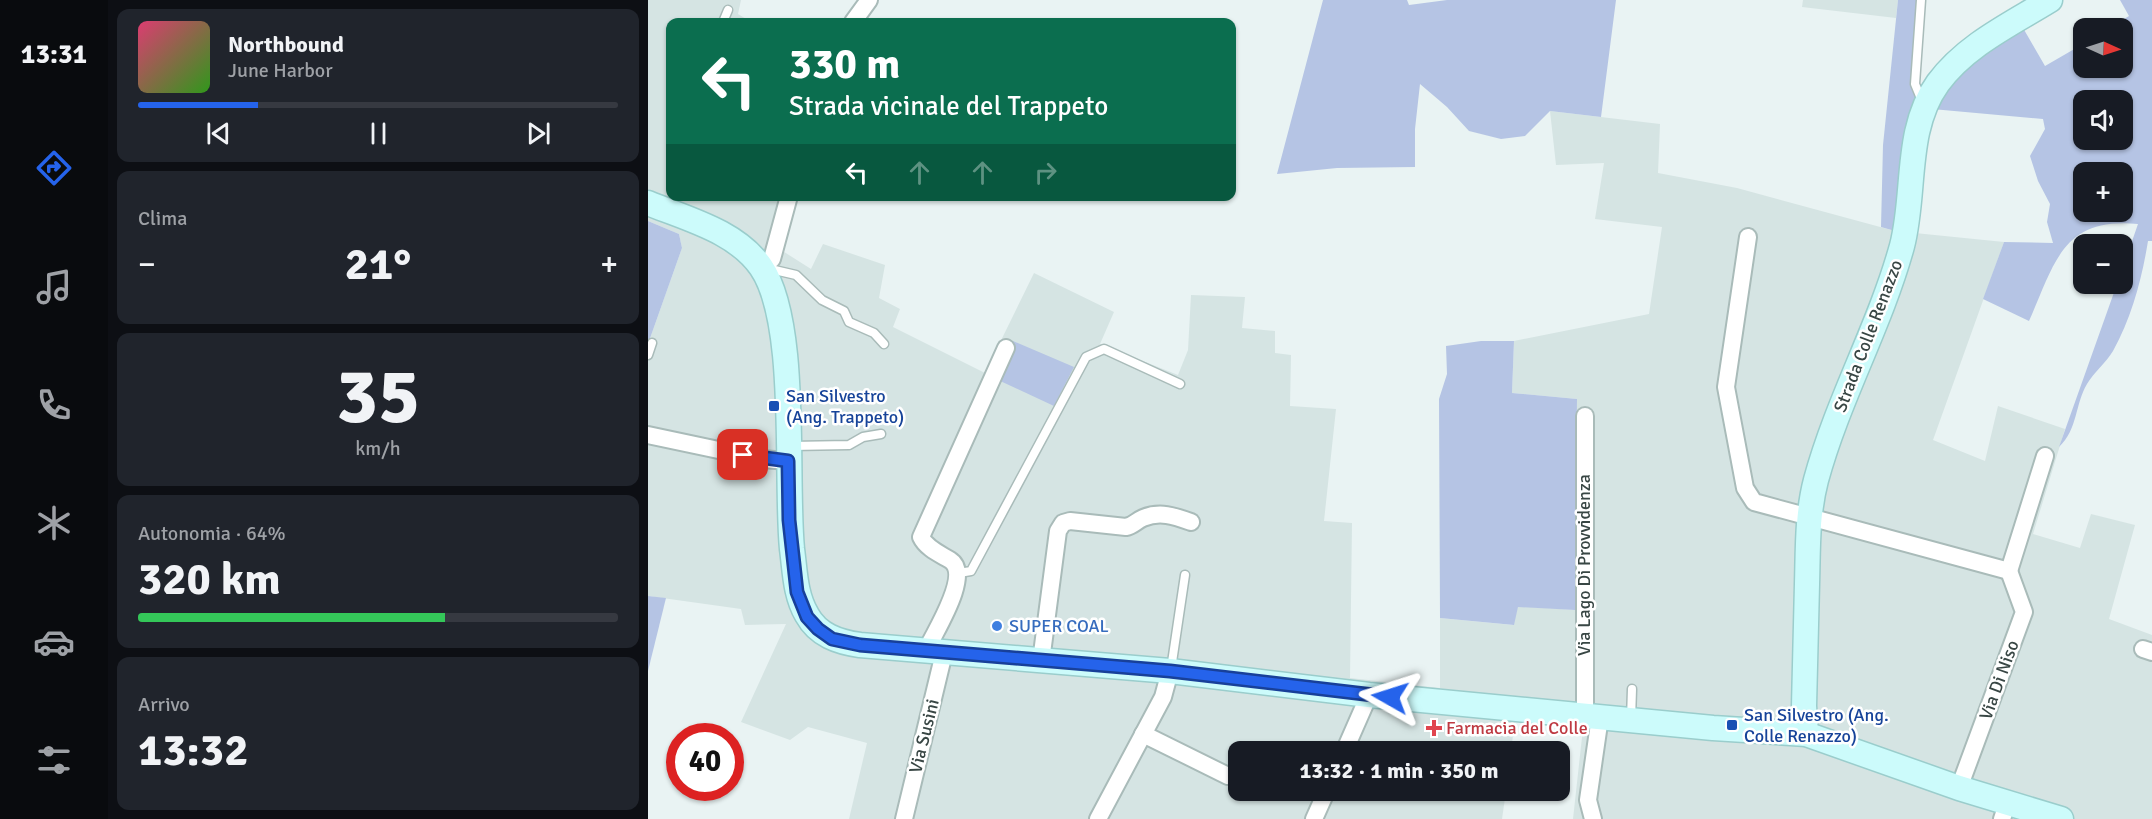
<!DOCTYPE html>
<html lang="it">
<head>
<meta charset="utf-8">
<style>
	:root { --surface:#171b24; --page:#20242c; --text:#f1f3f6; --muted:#9ea1a6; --line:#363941; --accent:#2563eb }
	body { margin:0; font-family:Signika,sans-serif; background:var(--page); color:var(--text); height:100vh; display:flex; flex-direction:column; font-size:22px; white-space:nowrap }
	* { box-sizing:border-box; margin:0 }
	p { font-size:20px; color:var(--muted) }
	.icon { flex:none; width:33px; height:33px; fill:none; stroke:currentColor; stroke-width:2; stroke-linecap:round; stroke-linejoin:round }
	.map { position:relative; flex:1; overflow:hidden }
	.drawer { display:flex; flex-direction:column; gap:9px; padding:9px; background:#0d0f14; width:540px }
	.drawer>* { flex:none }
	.hud { position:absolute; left:18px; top:18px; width:570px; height:183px; border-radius:12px; box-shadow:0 2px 4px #0004; background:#0b6e4f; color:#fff; overflow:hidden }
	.needle { width:39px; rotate:93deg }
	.buttons { position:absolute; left:1425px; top:18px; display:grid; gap:12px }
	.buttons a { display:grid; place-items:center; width:60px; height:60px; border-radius:12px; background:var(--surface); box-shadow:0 2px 4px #0004; font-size:30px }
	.speed { position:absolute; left:18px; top:723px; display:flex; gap:12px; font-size:30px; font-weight:700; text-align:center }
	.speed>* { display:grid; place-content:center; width:78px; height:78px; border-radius:50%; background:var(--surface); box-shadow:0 2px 4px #0004; line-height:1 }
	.speed .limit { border:9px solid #d22; background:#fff; color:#111 }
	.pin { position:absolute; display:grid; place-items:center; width:51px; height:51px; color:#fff; margin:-26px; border-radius:12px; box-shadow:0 3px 9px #0006 }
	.me { position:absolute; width:66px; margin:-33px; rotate:276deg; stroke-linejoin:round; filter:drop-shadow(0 0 4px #0008) }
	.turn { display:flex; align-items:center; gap:21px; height:126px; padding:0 24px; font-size:27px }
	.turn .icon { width:78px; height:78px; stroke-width:2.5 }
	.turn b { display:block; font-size:42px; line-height:51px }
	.lanes { display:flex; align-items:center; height:57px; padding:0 24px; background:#0003; justify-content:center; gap:30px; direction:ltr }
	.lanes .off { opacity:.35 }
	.big { font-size:45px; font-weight:700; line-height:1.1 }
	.drawer .card { flex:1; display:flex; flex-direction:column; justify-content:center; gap:9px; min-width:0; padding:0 21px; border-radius:12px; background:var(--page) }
	.drawer .dial { align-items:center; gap:0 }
	.dial b { font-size:78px; line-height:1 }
	.song { display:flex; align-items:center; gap:18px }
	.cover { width:72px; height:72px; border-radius:9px; background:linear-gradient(135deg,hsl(340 70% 55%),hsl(110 70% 35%)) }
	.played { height:6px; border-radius:3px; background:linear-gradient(90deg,var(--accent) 25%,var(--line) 25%) }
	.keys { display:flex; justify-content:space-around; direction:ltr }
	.heat { display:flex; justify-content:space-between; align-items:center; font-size:33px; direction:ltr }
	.charge { height:9px; border-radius:4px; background:linear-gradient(90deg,#34c759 64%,var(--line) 0) }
	.trip { position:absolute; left:580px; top:741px; width:342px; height:60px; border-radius:12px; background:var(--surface); box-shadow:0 2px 4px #0004; font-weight:700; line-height:60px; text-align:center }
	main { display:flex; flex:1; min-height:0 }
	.dock { display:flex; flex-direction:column; width:108px; justify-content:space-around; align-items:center; background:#090b0e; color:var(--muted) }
	.dock .icon { width:42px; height:42px }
	.dock .active { color:var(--accent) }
	.dock b { font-size:27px; color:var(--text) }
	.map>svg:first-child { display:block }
</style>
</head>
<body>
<main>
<nav class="dock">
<b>13:31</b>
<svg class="icon active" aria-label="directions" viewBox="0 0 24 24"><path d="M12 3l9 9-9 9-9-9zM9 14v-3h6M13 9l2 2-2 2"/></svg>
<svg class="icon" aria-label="music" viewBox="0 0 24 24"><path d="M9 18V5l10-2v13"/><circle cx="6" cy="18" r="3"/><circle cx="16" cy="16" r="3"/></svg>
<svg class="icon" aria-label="phone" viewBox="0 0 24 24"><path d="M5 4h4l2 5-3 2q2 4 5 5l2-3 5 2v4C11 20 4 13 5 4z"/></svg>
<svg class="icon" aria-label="climate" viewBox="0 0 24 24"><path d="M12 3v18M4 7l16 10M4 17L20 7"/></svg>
<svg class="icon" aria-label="car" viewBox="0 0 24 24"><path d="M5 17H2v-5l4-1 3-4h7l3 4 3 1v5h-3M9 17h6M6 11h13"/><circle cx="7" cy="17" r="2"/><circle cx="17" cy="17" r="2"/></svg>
<svg class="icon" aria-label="filters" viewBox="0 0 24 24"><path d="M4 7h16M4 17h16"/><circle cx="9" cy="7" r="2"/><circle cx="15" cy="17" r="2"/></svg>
</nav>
<section class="drawer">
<div class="card">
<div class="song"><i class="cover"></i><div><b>Northbound</b><p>June Harbor</p></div></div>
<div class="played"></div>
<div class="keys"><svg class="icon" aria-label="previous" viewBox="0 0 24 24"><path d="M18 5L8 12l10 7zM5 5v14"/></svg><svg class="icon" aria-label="pause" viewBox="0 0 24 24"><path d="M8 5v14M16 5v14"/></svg><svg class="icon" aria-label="next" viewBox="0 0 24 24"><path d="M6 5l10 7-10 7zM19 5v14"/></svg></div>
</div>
<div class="card"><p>Clima</p>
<div class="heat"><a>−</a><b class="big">21°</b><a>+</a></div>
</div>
<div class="card dial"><b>35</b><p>km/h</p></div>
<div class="card"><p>Autonomia · 64%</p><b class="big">320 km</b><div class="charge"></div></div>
<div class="card"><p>Arrivo</p><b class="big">13:32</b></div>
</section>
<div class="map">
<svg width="1504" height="819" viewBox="0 0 1504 819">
	<rect width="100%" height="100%" fill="#e9f3f3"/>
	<g fill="#d5e4e3">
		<polygon points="0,0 93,0 90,14 103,22 22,22 22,196 135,197 122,243 163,269 175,244 237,265 231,298 252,309 245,327 337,373 386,273 466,312 452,344 530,375 540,350 543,295 597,297 594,328 627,331 627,353 643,355 642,406 688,409 676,521 704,523 702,678 792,688 792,618 865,625 870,606 927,610 929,399 864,393 866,341 1001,314 1014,227 947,219 956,163 908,165 902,111 1012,124 1010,173 1089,188 1247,231 1356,242 1285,440 1337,461 1350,406 1417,429 1385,534 1432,548 1443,514 1487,525 1461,619 1504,635 1504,819 925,819 935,728 867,720 863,751 591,752 591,790 858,791 854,819 201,819 219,743 160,727 142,740 93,722 138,624 97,625 93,609 0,596 0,344 34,248 31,234 0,221"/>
		<polygon points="1155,0 1250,0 1248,18 1154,7"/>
	</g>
	<g fill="#b5c4e4" fill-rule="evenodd">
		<polygon points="675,0 759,0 761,5 799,0 968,0 953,117 902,111 877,136 853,139 821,131 799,107 772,84 767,129 767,167 689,168 629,174"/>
		<polygon points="1250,0 1271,0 1264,82 1272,107 1247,231 1233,227 1235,145"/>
		<path d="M1472 0H1504V241H1500C1494 278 1484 317 1465 351 1458 363 1446 372 1439 384 1427 404 1430 429 1411 447L1469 284H1474L1475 267 1490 224C1414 217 1407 263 1381 321L1335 299 1356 242 1405 243 1399 222 1402 204 1390 181 1382 156 1397 129 1395 119 1284 109 1303 74 1371 21 1397 66 1435 44 1436 68H1474V28H1461L1481 16ZM1436 100H1474V140H1436ZM1436 172H1474V212H1436Z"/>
		<polygon points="0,221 31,234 34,248 0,344"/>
		<polygon points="365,341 426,367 406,406 348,379"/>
		<polygon points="833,341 866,341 864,393 929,399 927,610 870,607 866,625 792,618 791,399 799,374 798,346"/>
		<polygon points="0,596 18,598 0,671"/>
	</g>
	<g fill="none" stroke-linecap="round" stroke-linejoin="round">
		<g stroke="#a9bbb9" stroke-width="11">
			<g id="lane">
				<polyline points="1273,0 1267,84 1274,101"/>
				<polyline points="75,22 80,10"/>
				<polyline points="118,268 148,275 174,300 196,311 201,322 226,333 236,344"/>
				<polyline points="0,355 4,343"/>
				<polyline points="143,446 201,445 215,437 233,434"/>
				<polyline points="311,573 323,571 438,357 456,349 532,384"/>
				<polyline points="523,669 537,575"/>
				<polyline points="983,719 984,689"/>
			</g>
		</g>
		<g stroke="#a9bbb9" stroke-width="20">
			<g id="street">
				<polyline points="205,22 221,0"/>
				<polyline points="1100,237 1078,387 1097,488 1106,502 1361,571 1397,456"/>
				<polyline points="114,268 124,259 141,196"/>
				<polyline points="937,416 937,715"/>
				<polyline points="0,435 113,459 140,461"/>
				<polyline points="1495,649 1504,652"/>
				<path d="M282 652V643C291 625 323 573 302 560 292 554 278 548 273 537L358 348"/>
				<path d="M393 661 410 531 415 523 422 521 478 527C485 526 488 521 495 518 512 511 526 516 543 522"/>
				<polyline points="495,734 580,776"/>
				<polyline points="696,752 721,695"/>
				<polyline points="1311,788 1376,612 1361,571"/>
				<polyline points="256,819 296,653"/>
				<polyline points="450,819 515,697 522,671"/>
				<polyline points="666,819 679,790"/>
				<polyline points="945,819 940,800 952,717"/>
				<polyline points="1354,819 1359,804"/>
			</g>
		</g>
		<g stroke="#9acdcc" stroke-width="27">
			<g id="secondary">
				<path d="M0 203C39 219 88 231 113 267 151 322 137 478 144 549 147 571 147 595 159 615 170 635 190 642 212 645L522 671 721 695 1065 728 1158 734 1311 788 1413 819"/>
				<path d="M1158 734 1156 706C1157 666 1158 625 1159 584 1160 549 1159 514 1168 480 1190 399 1232 326 1254 246 1268 193 1256 130 1290 83 1318 45 1363 24 1402 0"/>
			</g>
		</g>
		<use href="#lane" stroke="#fff" stroke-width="8"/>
		<use href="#street" stroke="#fff" stroke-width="16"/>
		<use href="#secondary" stroke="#ccfbfb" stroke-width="24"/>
	</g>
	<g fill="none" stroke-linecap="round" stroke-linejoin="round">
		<g stroke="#184099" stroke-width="15">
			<polyline id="route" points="95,455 140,461 141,520 149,592 159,617 170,629 184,639 212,645 522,671 742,697"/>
		</g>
		<use href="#route" stroke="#2563eb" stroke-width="10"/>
	</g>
	<g fill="#1a4fb4" stroke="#fff" stroke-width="2">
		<rect x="120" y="400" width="12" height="12" rx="3"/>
		<rect x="1078" y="719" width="12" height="12" rx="3"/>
	</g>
	<circle fill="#3f7fe0" stroke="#fff" stroke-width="2" cx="349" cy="626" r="6"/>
	<path fill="#e0444e" stroke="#fff" stroke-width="2" d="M783 719h6v6h6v6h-6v6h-6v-6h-6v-6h6z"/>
	<g text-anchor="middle" stroke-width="5" stroke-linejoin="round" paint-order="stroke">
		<g font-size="18" fill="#384644" stroke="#fff">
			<text transform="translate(1220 336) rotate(-69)" y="6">Strada Colle Renazzo</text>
			<text transform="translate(936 565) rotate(-90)" y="6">Via Lago Di Provvidenza</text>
			<text transform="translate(1351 680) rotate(-70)" y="6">Via Di Niso</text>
			<text transform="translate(276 736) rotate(-76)" y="6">Via Susini</text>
		</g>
		<g font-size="18" fill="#164399" stroke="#fff" text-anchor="start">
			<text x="138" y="402">San Silvestro<tspan x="138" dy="21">(Ang. Trappeto)</tspan></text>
			<text x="1096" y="721">San Silvestro (Ang.<tspan x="1096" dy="21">Colle Renazzo)</tspan></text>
		</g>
		<g font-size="18" fill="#366cbe" stroke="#fff" text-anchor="start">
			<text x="361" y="632">SUPER COAL</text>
		</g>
		<g font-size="18" fill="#be3a42" stroke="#fff" text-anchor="start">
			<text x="798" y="734">Farmacia del Colle</text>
		</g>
	</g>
</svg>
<div class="buttons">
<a><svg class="needle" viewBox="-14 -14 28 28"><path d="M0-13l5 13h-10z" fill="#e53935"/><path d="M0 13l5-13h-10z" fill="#9ea1a6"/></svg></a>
<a><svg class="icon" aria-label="sound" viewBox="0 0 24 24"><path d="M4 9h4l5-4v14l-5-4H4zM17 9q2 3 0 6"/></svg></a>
<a>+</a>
<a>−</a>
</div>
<div class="speed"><div class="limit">40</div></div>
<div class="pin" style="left:95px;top:455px;background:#d93025"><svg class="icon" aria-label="arrive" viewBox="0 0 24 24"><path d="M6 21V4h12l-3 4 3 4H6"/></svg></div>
<svg class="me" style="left:742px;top:697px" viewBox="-20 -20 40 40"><path d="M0-17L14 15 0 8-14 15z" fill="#2563eb" stroke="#fff" stroke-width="4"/></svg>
<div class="trip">13:32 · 1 min · 350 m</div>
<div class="hud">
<div class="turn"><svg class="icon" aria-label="left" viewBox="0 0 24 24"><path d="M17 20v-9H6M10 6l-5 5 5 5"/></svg><div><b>330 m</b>Strada vicinale del Trappeto</div></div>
<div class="lanes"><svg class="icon" aria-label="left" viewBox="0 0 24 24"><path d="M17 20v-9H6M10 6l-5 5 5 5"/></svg><svg class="icon off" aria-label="ahead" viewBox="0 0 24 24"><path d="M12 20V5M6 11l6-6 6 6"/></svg><svg class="icon off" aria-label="ahead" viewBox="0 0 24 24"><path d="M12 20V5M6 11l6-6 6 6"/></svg><svg class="icon off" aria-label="right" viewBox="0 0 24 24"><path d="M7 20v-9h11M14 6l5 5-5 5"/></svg></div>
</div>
</div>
</main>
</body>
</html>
